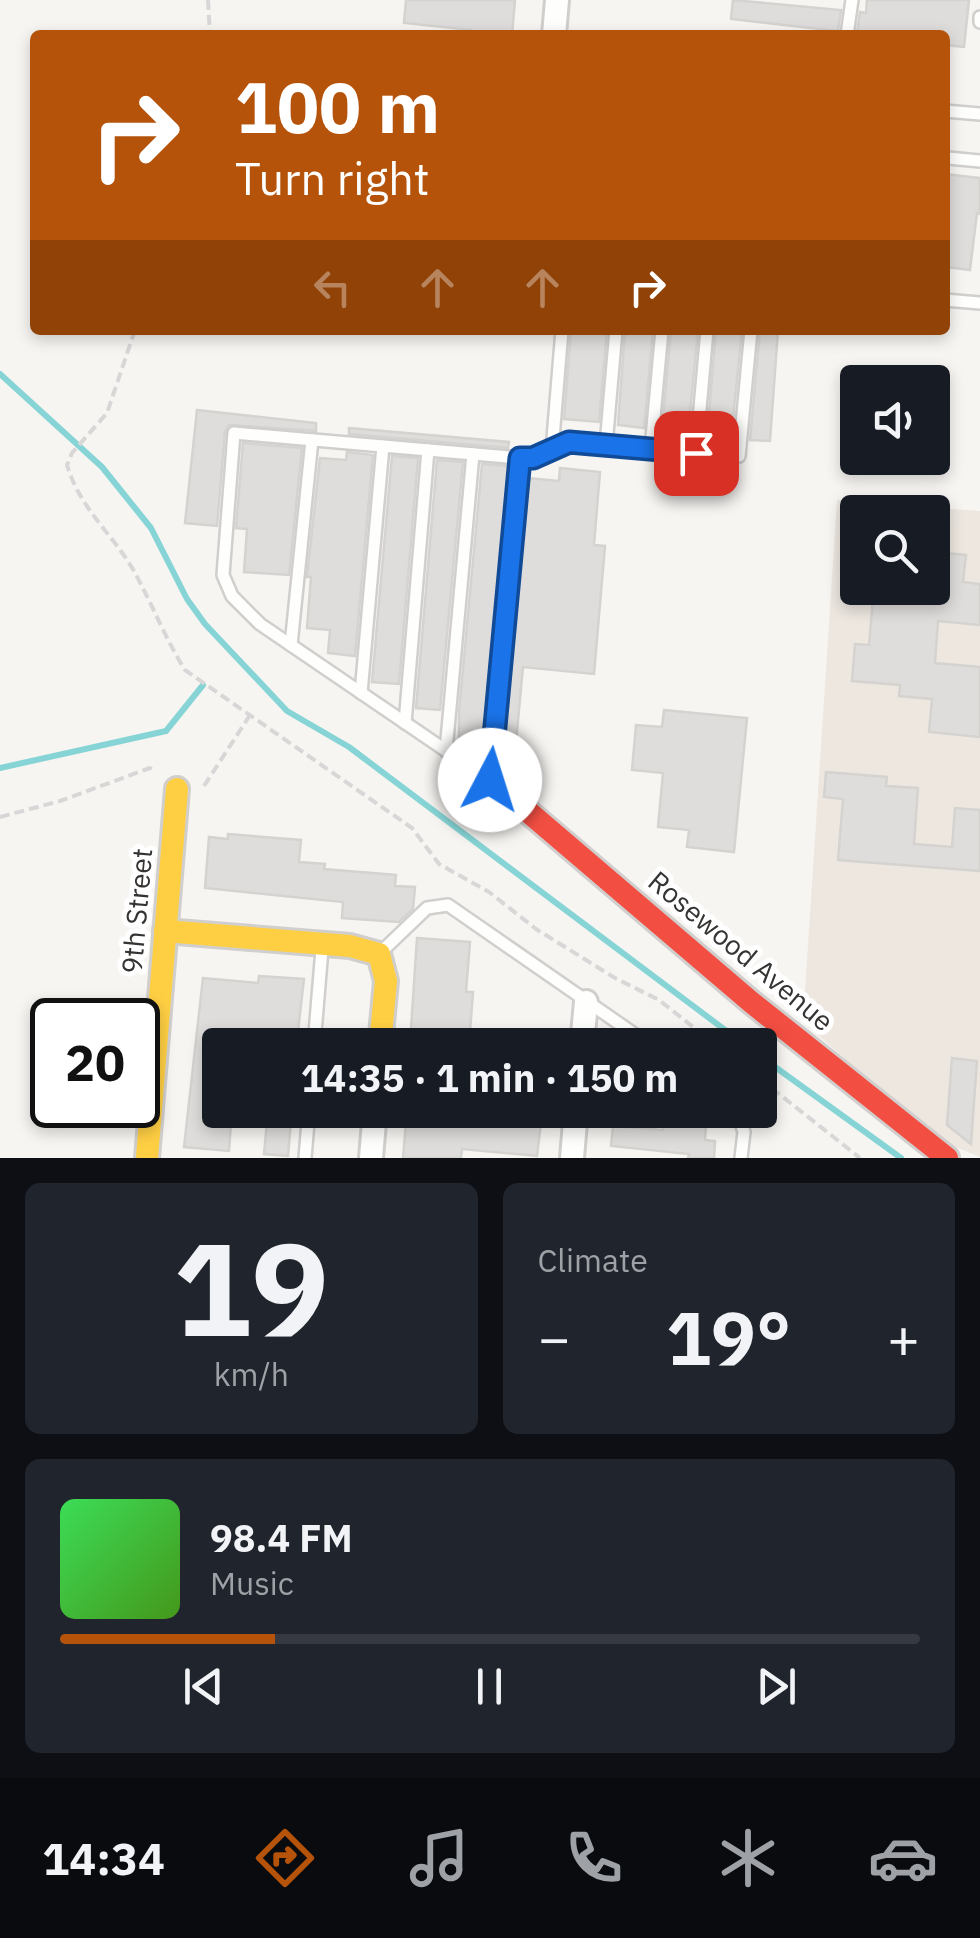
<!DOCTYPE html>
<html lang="en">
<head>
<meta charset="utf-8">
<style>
	:root { --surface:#171b24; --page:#20242c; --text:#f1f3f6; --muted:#9ea1a6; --line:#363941; --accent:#b45309 }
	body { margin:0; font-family:"IBM Plex Sans",sans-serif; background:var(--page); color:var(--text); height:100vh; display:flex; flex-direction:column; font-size:38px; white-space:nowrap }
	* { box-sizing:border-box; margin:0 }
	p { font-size:32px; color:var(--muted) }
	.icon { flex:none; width:55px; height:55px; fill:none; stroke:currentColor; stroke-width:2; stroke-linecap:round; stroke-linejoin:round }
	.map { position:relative; height:1158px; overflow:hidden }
	.sheet { display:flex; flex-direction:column; gap:25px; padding:25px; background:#0d0f14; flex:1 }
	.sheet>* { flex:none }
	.guide { position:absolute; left:30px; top:30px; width:920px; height:305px; border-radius:10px; box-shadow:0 5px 15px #0003; background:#b45309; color:#fff; overflow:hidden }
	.tools { position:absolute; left:840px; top:365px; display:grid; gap:20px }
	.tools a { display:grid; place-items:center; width:110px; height:110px; border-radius:10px; background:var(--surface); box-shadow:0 5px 15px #0003; font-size:50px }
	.speed { position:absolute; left:30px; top:998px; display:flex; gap:20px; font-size:50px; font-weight:700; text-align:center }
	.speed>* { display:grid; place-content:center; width:130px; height:130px; border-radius:50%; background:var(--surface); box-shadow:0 5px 15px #0003; line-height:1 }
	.speed .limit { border:5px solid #111; border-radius:15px; background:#fff; color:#111 }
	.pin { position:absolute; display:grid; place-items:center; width:85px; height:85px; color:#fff; margin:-42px; border-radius:20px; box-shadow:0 5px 15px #0006 }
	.me { position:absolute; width:110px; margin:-55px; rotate:5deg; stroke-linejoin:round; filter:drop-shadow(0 0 8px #0008) }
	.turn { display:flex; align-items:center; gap:35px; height:210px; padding:0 40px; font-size:45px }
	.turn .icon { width:130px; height:130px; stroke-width:2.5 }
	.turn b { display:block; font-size:70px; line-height:85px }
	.lanes { display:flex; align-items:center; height:95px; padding:0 40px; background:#0003; justify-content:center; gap:50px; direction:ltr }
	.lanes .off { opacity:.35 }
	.big { font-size:75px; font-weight:700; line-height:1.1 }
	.sheet .widget { flex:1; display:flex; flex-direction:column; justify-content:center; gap:15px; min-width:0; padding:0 35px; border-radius:15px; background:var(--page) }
	.sheet .dial { align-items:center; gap:0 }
	.dial b { font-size:130px; line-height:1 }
	.song { display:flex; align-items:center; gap:30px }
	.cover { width:120px; height:120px; border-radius:15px; background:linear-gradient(135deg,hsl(130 70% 55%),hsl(100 70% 35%)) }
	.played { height:10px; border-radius:5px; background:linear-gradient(90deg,var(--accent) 25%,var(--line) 25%) }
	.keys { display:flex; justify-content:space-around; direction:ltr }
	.heat { display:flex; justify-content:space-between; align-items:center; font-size:55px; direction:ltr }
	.sheet .tiles { flex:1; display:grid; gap:25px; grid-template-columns:1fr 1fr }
	.widget:last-child { grid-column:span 2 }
	.trip { position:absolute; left:202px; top:1028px; width:575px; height:100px; border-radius:10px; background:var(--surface); box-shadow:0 5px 15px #0003; font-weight:700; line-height:100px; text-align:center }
	.tab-bar { display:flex; height:160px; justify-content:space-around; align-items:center; background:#090b0e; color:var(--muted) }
	.tab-bar .icon { width:70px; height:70px }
	.tab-bar .selected { color:var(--accent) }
	.tab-bar b { font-size:45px; color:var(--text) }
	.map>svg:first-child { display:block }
</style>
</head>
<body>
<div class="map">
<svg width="980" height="1158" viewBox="0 0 980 1158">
	<rect width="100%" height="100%" fill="#f7f5f2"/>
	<path fill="#ede7e0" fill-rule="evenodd" d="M837 500 980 511V1157L938 1140 803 1022ZM858 512H932V588H858Z"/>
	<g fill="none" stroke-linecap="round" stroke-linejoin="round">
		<g stroke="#86d4d5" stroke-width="6">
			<polyline points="0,374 102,467 151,528 187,599 205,624 287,711 349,747 745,1045"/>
			<polyline points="0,768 166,731 203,685"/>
			<polyline points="760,1056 901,1158"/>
		</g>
	</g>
	<g fill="#dfdddb" stroke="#d4d3d0" stroke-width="2.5">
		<polygon points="406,0 515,0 512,35 471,34 471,30 404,23"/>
		<polygon points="733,0 841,10 838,31 731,19"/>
		<polygon points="867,0 969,0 964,47 945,45 945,35 857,33 860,12 866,13"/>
		<polygon points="945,174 980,178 980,214 977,213 970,270 945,267"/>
		<polygon points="571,330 607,330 599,422 564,419"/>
		<polygon points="625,330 653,330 644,428 618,425"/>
		<polygon points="671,330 698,330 688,433 662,429"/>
		<polygon points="716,330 742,330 731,438 707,435"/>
		<polygon points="760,330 778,330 770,441 750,440"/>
		<polygon points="197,410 316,423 316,431 229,425 225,432 217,526 185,523"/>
		<polygon points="349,428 509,442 508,448 349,434"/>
		<polygon points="243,443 302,448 289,575 244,572 247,529 236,528"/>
		<polygon points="347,452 373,455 355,656 328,653 330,630 307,628 311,577 307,577 320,458 346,460"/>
		<polygon points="392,456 418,458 399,684 372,682"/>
		<polygon points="437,460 463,462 440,710 416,708"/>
		<polygon points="482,464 508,466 509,476 484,739 459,737 459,712"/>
		<polygon points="560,468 600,472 594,545 605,546 594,674 523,667 516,742 503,741 528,478 559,481"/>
		<polygon points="932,552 966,555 963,582 980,584 980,625 938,621 935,663 980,667 980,737 929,732 932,699 899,696 900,685 852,681 855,644 869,645 874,588 932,588"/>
		<polygon points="664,710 747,718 734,852 687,847 689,830 658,827 663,773 632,770 636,725 662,727"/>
		<polygon points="826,772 887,777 886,786 918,788 914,844 952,847 955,808 980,810 980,871 838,860 843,799 824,797"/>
		<polygon points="228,834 301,840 299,862 325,864 324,869 396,875 395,886 415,887 413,909 399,922 342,918 343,902 205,888 209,837 228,839"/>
		<polygon points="417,938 470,942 466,992 473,992 469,1045 410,1043"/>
		<polygon points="259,976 304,979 297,1040 246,1036 245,1045 220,1045 220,1110 232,1110 229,1151 184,1147 203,978 258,983"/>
		<polygon points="952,1058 977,1061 971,1144 947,1125"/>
		<polygon points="268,1110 292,1110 288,1156 264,1154"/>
		<polygon points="407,1110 498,1110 542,1115 537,1156 462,1149 461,1158 403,1158"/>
		<polygon points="665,1110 707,1111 705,1140 715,1141 714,1158 688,1158 689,1154 611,1146 613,1126 663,1130"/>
	</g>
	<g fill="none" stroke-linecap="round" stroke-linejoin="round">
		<g stroke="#d1cfcd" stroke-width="16">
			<g id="lane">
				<polyline points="980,17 980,22"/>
				<polyline points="847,35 852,0"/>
				<polyline points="945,111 980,114"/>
				<polyline points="948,158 980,161"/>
				<polyline points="945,300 980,303"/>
				<polyline points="606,445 616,330"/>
				<polyline points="651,449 662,330"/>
				<polyline points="552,450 562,330"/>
				<polyline points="696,453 707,330"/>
				<polyline points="291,645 312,440"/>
				<polyline points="361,693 383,446"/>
				<polyline points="405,723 428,450"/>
				<polyline points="446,751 473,454"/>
				<polyline points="490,780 520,458"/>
				<polyline points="495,784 260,624 232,596 223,575 234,433 520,458 533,458 569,442 739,456 751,330"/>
				<polyline points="381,952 427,908 448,905 650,1045"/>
				<polyline points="314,1045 322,949"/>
				<polyline points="737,1110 744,1132 741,1158"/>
				<polyline points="305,1158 309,1110"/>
			</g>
		</g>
		<g stroke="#d1cfcd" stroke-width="28">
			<g id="street">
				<polyline points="554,35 557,0"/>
				<polyline points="582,1045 586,1002"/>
				<polyline points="371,1158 375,1110"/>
				<polyline points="572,1158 576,1110"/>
			</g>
		</g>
		<g stroke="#d1cfcd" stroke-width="28">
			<g id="slow">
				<polyline points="165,931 350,946 379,954 386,981 380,1045"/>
				<polyline points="147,1158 177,789"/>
			</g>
		</g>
		<g stroke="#d1cfcd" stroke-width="28">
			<polyline id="jam" points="498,786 751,1002 947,1158"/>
		</g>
		<g stroke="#d8d7d7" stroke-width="4" stroke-dasharray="10 5" stroke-linecap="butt">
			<polyline points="208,0 210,35"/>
			<path d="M135 330 107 413 72 453 67 465C80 509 112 533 134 571 152 604 165 638 185 670L412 828 439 864 489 892 536 929 615 978 659 1000 716 1045"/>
			<polyline points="204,786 250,715"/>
			<polyline points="0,817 60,801 150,768 155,772"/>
			<polyline points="760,1079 860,1158"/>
		</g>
		<use href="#lane" stroke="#fefefd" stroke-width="11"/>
		<use href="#street" stroke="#fefefd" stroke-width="22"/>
		<use href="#slow" stroke="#ffcf43" stroke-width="22"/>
		<use href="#jam" stroke="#f24e42" stroke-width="22"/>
	</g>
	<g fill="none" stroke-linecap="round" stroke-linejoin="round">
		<g stroke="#114b97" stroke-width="25">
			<polyline id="route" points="490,780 520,458 533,458 569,442 696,453"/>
		</g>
		<use href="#route" stroke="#1a73e8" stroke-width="18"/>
	</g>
	<g text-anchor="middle" stroke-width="10" stroke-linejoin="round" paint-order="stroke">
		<g font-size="28" fill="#363432" stroke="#fff">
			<text transform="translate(137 911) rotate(-85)" y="10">9th Street</text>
			<text transform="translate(741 951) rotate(40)" y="10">Rosewood Avenue</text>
		</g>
	</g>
</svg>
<div class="tools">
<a><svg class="icon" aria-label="sound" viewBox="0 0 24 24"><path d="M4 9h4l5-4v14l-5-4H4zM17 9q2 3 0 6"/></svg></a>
<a><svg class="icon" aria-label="search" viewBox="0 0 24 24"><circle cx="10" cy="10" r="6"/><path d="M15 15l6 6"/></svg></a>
</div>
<div class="speed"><div class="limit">20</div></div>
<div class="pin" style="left:696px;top:453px;background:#d93025"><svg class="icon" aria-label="arrive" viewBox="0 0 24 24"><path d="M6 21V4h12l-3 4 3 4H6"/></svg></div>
<svg class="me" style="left:490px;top:780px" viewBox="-20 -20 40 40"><circle r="19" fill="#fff"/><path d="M0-13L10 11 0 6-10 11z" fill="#1a73e8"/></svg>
<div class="trip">14:35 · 1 min · 150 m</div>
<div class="guide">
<div class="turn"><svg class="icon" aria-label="right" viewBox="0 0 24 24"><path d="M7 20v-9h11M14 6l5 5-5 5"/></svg><div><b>100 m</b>Turn right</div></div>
<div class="lanes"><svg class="icon off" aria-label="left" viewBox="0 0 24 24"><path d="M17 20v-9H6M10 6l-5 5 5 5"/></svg><svg class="icon off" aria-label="ahead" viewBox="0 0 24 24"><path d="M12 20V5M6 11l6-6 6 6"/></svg><svg class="icon off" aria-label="ahead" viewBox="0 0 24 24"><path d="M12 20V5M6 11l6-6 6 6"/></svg><svg class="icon" aria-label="right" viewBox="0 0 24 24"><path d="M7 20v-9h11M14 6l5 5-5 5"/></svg></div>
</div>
</div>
<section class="sheet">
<div class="tiles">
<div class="widget dial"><b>19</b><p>km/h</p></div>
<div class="widget"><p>Climate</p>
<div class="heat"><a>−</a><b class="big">19°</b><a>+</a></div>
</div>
<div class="widget">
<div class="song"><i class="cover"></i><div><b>98.4 FM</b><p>Music</p></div></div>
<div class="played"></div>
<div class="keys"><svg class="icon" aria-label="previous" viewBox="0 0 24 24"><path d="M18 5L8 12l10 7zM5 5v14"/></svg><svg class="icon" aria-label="pause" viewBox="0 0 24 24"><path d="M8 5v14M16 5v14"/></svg><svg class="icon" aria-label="next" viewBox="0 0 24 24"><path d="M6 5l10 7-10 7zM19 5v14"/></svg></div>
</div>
</div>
</section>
<nav class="tab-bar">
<b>14:34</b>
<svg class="icon selected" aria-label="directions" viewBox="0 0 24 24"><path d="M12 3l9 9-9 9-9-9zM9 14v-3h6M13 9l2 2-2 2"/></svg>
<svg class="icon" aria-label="music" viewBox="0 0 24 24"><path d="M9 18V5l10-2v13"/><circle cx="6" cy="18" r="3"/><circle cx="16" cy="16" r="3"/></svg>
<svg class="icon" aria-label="phone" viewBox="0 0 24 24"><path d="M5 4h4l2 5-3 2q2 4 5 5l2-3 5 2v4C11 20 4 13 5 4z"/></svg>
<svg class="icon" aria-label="climate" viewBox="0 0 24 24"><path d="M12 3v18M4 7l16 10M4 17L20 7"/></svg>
<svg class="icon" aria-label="car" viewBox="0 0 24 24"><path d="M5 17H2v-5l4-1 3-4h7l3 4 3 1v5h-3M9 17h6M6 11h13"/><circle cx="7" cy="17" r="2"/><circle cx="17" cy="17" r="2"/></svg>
</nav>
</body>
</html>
